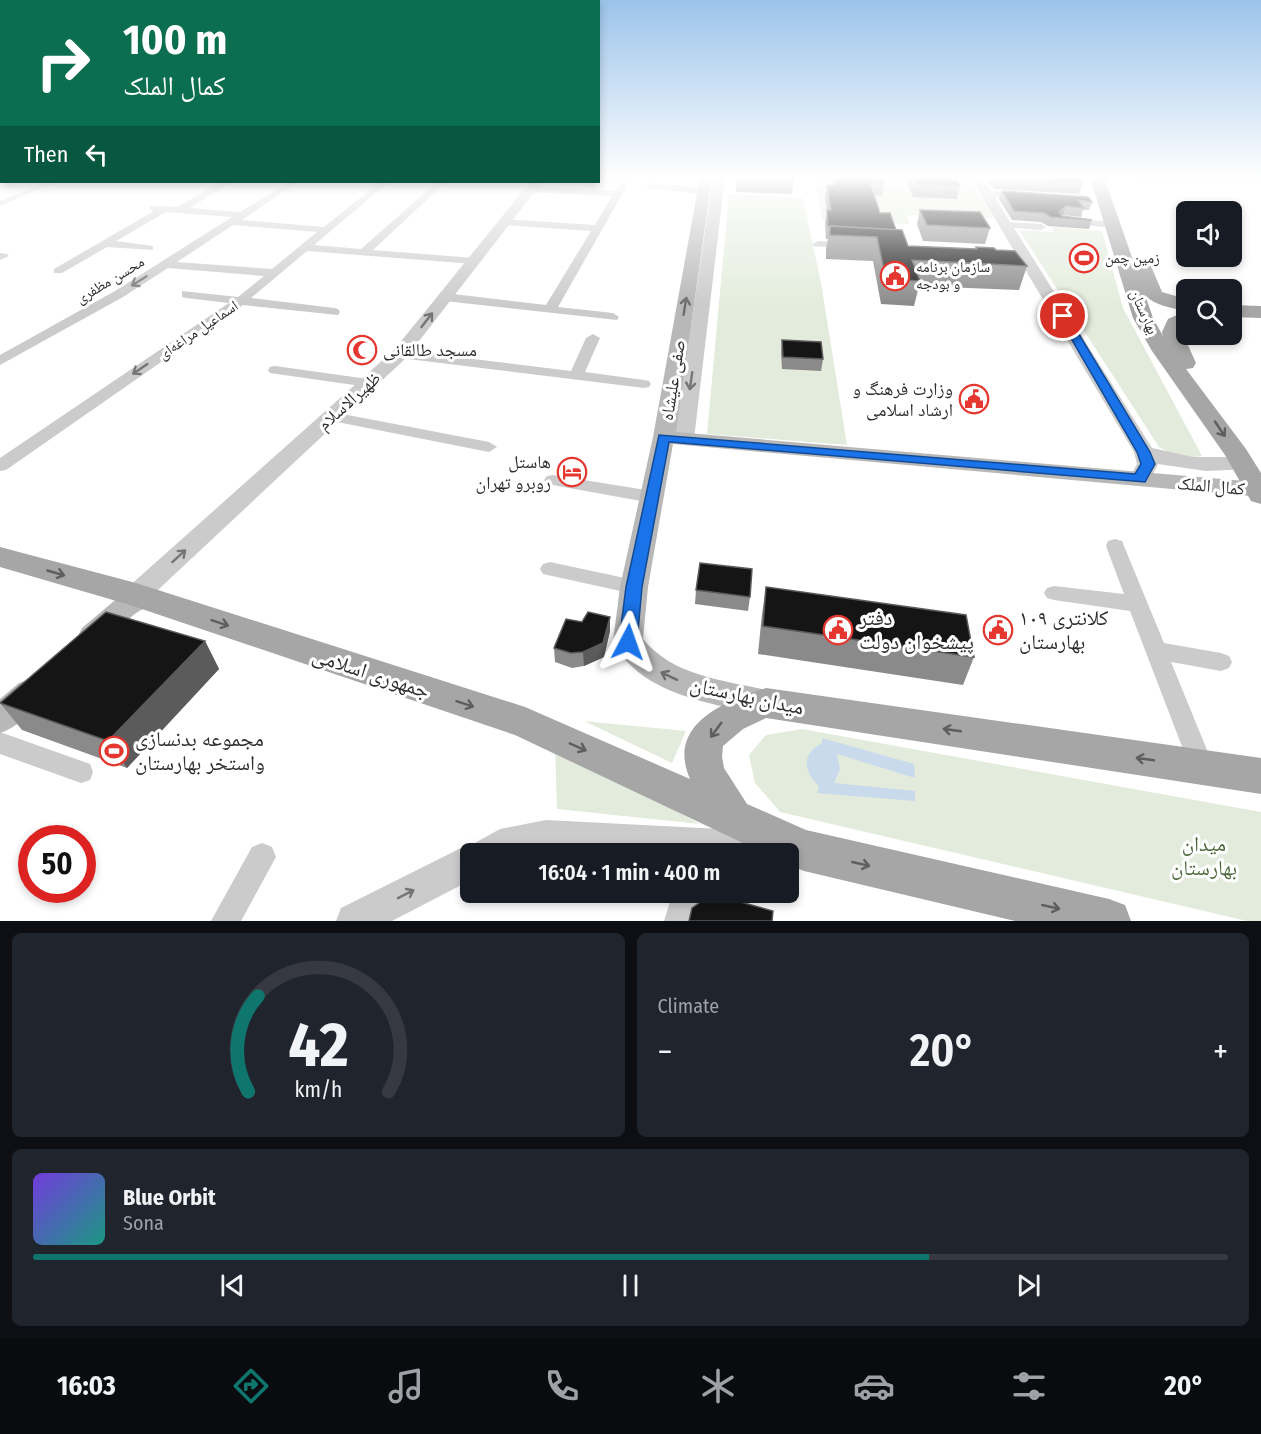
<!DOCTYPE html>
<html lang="en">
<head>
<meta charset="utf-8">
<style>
	:root { --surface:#171b24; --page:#20242c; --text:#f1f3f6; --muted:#9ea1a6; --line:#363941; --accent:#0f766e }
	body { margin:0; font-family:"Fira Sans Condensed","Noto Naskh Arabic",sans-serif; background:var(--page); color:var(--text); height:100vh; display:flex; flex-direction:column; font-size:22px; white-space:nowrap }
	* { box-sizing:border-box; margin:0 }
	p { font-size:20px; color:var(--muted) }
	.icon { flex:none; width:33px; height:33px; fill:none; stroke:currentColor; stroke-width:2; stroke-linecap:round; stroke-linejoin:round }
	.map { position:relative; height:921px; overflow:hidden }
	.side { display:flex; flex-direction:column; gap:12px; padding:12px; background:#0d0f14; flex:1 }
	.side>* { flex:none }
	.guide { position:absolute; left:0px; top:0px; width:600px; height:183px; box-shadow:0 3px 9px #0003; background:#0b6e4f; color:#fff; overflow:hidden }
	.fabs { position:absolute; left:1176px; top:201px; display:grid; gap:12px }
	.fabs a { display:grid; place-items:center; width:66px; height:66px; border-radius:9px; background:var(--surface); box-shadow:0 3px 9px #0003; font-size:30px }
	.speed { position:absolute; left:18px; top:825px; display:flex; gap:12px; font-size:30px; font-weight:700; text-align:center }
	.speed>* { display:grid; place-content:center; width:78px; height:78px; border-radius:50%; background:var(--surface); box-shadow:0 3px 9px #0003; line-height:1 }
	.speed .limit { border:9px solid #d22; background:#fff; color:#111 }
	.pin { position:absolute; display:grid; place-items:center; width:51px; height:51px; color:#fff; margin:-26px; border:3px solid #fff; border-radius:50%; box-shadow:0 2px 6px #0007 }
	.me { position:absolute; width:66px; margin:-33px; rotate:4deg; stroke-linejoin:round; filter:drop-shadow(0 0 4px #0008) }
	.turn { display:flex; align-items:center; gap:21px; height:126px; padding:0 24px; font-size:27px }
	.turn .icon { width:78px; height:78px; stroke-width:2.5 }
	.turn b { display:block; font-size:42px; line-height:51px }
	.then { display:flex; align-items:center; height:57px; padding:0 24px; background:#0003; gap:12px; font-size:22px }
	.big { font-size:45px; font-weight:600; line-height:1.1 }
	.side .tile { flex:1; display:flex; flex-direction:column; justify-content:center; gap:9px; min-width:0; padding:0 21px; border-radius:9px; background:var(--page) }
	.side .dial { align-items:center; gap:0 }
	.dial svg { height:156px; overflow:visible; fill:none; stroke:var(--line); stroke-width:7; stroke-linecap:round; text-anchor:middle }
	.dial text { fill:var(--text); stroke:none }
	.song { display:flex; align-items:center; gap:18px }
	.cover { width:72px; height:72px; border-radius:9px; background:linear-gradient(135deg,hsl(260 70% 55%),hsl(170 70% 35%)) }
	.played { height:6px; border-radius:3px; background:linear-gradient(90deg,var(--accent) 75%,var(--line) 75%) }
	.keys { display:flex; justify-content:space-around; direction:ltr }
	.heat { display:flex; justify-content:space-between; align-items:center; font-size:33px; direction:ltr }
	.side .tiles { flex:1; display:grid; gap:12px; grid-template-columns:1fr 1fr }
	.tile:last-child { grid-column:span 2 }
	.trip { position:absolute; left:460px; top:843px; width:339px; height:60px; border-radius:9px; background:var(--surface); box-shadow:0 3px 9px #0003; font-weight:600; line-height:60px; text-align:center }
	.menu { display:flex; height:96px; justify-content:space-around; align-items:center; background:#090b0e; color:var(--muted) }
	.menu .icon { width:42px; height:42px }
	.menu .current { color:var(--accent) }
	.menu b { font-size:27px; color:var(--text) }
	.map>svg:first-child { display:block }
</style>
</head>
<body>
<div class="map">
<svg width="1261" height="921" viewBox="0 0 1261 921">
	<rect width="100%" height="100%" fill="#fff"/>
	<g fill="#e3ecdc">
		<polygon points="814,177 968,177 993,218 907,215 909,224 822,220"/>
		<polygon points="729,194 803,198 821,283 847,445 707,434"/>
		<path d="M1051 227 1102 231 1123 308 1202 456C1188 459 1171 455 1159 447L1019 230 1054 232Z"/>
		<polygon points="584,721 686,731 672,763"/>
		<polygon points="802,729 1261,812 1261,921 1247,921 780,812 755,783 749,755 766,735"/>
		<polygon points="555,746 700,824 557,809"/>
	</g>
	<path fill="#c8daec" d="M822 738 914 764 915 778 837 754 840 769 834 783 915 791V801L817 793 819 786C803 771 801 754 822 743Z"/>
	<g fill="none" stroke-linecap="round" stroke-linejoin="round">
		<polygon fill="#cbcbcb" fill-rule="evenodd" points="48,182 55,182 0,206 0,201"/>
		<g fill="#cbcbcb" fill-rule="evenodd">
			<polygon points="624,177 632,177 558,307 613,313 619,317 617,320 445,301 439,297 445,293 546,305 591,231 504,225 499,222 504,219 595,225 612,196 530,192 525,189 530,186 615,191"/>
			<path d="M221 182H232L190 208 240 212 289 182H298L242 220 324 227 380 182H389L314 245 361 249 437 182H446L373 250 474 258 480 261 474 264 307 251 251 298 334 308 338 309 340 312 338 315 243 305 6 470 0 471V458L229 303 186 298 182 297V291L238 297 264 276 168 268 123 297 0 365V355L115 291 232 217 166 212 116 241 153 246V250L107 247 62 273H54V269L154 211 150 210V206L177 207ZM233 225 317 232 272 269 177 262Z"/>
			<polygon points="650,183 704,188 709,191 704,194 647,188 647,184"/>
			<polygon points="987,191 1022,193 1027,196 1022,199 984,196 984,192"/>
			<polygon points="1070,218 1111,222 1116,225 1111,228 1066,223 1066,219"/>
			<polygon points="1007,222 1041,224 1046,227 1041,230 1003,227 1003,223"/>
			<polygon points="818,241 850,243 855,246 850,249 814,246 813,244"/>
			<polygon points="0,253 7,254 9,256 0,260"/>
			<polygon points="593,334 600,338 585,372 644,380 649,381 651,384 649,387 644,388 400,358 393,354 400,350 571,371 586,338"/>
			<polygon points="275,366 368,379 375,383 368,387 270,373 268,370 270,367"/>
			<polygon points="332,412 489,442 497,447 489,452 327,420 324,417"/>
			<polygon points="553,475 652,491 658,493 661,497 658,501 652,503 547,484 544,480 547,476"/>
			<polygon points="1115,539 1122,541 1124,546 1164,643 1221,653 1229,656 1232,662 1229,668 1221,671 1171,662 1214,767 1211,775 1202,778 1193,775 1130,611 1054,600 1047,598 1044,593 1047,588 1054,586 1124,594 1106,546 1108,541"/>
			<polygon points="550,562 634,580 641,582 644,587 641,592 634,594 543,574 540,569 543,564"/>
			<polygon points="0,732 90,764 93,772 90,780 81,783 0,754"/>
			<polygon points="262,843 272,847 276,857 241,921 211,921 252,847"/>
			<polygon points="678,892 725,892 721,902 694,914 692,921 664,921 672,895"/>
		</g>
		<g fill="#cbcbcb" fill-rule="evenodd">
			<polygon points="713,177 725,177 694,439 691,443 677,443 674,439"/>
			<polygon points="970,177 982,177 1152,448 1193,457 1244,457 1251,459 1255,464 1251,469 1206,471 1158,464 1148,484 1140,486 1132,484 1129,479 1137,464 1134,452"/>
			<polygon points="1133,177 1261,177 1261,183 1139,180"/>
			<polygon points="530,182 542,182 406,358 145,602 136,605 127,602 123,595 127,588 394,350"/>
			<polygon points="546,820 779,832 791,837 796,849 789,862 789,854 471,854 471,880 392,921 336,921 341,908 459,849 473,844 500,829"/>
		</g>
		<g fill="#b8b8b8" fill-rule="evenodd">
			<path d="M700 177H712L676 432 1257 482 1261 483V497L673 444 648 587 643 639C673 676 723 680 766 690L777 694 782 703 777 712 766 716C712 703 642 696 613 642L620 587 653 437Z"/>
			<path d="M145 588 155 591 159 598 155 605C150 607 145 608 141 610 120 621 109 653 82 644L78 636 82 628 120 596Z"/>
			<path d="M30 679 41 683 45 692C37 709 18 727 0 733V699L19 683Z"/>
		</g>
		<g fill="#a6a6a6" fill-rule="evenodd">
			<path d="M1090 177H1104L1134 263 1142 258 1148 259 1162 292 1186 299V311C1172 308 1155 306 1145 295L1153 318 1163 336 1162 332 1168 319 1186 311V325L1182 332 1196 363 1193 368 1186 369 1246 449 1261 473V504L1251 501 1225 455 1152 351 1133 318Z"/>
			<polygon points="1232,305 1261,306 1261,318 1232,317"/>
			<path d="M0 547 136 583 525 707 690 779C666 724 725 701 766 688L1261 758V794L766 718 743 729 723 746 722 757 724 768 747 804 806 830 1109 899 1125 905 1131 921H1015L804 871 789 865V854H766L515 735 130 605 0 567Z"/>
		</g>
	</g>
	<g fill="#8a8a8a">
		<polygon points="736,177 794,177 792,194 736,192"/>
		<polygon points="830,177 882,177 884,183 882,196 874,195 880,213 896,230 908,246 975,249 976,247 996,250 1027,266 1019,290 919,286 914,306 881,304 873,261 826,259 826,249 828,239 826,239 825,223 827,211 825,197 827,185 832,185"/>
		<polygon points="905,177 955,177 960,186 957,199 913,197"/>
		<polygon points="985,177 1079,177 1083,183 1079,194 994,189"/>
		<polygon points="1002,191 1092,202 1089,210 1083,210 1081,217 1063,215 1062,216 1092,220 1089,229 1048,226 1041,222 1012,220 999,199"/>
		<polygon points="920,210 990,228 985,244 923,241 917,224"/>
		<polygon points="782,340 823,359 821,371 782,369 781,352"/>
		<polygon points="766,587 974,657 963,685 758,654 762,614"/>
		<polygon points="696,590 750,597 748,611 695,604"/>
		<polygon points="610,617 610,631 604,657 584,666 572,668 555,662 554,648 582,622"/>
		<polygon points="205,641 219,669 127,768 22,730 0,703"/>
	</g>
	<g fill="#5b5b5b">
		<polygon points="1066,206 1063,215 1060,218 1059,212"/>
		<polygon points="610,617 610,631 604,657 584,666 583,652"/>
		<polygon points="205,641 219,669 127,768 108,741"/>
	</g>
	<g fill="#151515" stroke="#5b5b5b" stroke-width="1.5">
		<polygon points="835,177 882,177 884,183 870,183 880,213 890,213 896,230 828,226 827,210 831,210 827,185 836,185"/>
		<polygon points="913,177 955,177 960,186 916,184"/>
		<polygon points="996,177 1079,177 1083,183 997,178"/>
		<polygon points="1002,191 1088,197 1092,202 1078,200 1084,208 1066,206 1059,212 1062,216 1092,220 1051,217 1044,213 1014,211"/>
		<polygon points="920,210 980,212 990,228 927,225"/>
		<polygon points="830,226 902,230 908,246 977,249 976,247 994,248 996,250 1015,251 1027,266 912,260 920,281 886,279 877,237 830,235"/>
		<polygon points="782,340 821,342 823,359 783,357"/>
		<polygon points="700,563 752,569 750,597 696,590"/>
		<polygon points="766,587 966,615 974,657 763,626"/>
		<polygon points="106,612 205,641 108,741 0,703"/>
		<polygon points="588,612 610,617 603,643 583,652 571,653 554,648 566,619 582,622"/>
		<polygon points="712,894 773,911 772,921 689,921 692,908"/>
	</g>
	<defs><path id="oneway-shaft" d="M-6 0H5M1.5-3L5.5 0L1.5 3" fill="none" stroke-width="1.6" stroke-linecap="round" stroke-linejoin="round" transform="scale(1.5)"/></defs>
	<g stroke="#757575">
		<use href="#oneway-shaft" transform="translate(139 281) rotate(148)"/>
		<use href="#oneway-shaft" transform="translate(427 320) rotate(-52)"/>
		<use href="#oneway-shaft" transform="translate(140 369) rotate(146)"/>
		<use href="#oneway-shaft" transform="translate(691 381) rotate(98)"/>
		<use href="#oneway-shaft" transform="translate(179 556) rotate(-42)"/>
		<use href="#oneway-shaft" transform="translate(406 894) rotate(-27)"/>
	</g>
	<g stroke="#6c6c6c">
		<use href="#oneway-shaft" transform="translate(685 306) rotate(-81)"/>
		<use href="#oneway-shaft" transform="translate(669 676) rotate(-155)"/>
	</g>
	<g stroke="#5e5e5e">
		<use href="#oneway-shaft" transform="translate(1220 429) rotate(56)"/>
		<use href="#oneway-shaft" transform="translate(56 573) rotate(16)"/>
		<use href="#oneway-shaft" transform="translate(220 623) rotate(18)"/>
		<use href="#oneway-shaft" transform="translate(465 704) rotate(18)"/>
		<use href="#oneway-shaft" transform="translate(716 730) rotate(126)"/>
		<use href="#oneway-shaft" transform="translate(952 730) rotate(-172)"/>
		<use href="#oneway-shaft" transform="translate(578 747) rotate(24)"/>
		<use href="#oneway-shaft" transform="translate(1145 759) rotate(-172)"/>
		<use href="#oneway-shaft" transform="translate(861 864) rotate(13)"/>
		<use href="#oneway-shaft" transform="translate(1051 907) rotate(13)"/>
	</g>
	<linearGradient id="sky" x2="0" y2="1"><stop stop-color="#9bc3ea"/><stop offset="0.58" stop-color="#fff"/><stop offset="1" stop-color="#fff" stop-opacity="0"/></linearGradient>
	<rect width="1261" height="306" fill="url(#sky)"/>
	<polygon fill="#1a73e8" stroke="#114b97" stroke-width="1.5" points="1063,312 1068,316 1150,452 1155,464 1145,482 669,442 642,587 637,642 634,647 628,649 622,647 619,642 626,587 659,435 1135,474 1141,464 1137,452 1058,316"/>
	<defs>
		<g id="stadium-ring" transform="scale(1.5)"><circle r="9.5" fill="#fff" stroke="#e53730" stroke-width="1.5"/><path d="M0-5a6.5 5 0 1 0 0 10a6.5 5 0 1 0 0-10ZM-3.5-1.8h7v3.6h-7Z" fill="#e53730"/></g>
		<g id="civic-ring" transform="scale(1.5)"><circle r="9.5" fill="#fff" stroke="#e53730" stroke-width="1.5"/><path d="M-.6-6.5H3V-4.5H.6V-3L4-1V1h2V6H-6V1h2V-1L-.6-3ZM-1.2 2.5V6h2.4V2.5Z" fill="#e53730"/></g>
		<g id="mosque-ring" transform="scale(1.5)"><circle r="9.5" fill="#fff" stroke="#e53730" stroke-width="1.5"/><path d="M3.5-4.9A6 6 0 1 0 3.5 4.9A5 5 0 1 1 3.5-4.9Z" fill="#e53730"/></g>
		<g id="hotel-ring" transform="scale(1.5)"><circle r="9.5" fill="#fff" stroke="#e53730" stroke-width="1.5"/><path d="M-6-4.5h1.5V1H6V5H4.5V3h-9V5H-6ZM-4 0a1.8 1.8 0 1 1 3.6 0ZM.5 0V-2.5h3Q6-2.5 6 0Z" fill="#e53730"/></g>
	</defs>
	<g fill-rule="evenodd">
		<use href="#stadium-ring" x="1084" y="258"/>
		<use href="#civic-ring" x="895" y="276"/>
		<use href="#mosque-ring" x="362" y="350"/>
		<use href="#civic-ring" x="974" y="399"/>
		<use href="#hotel-ring" x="572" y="472"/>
		<use href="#civic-ring" x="838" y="630"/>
		<use href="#civic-ring" x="998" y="630"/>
		<use href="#stadium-ring" x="114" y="751"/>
	</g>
	<g text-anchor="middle" stroke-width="6" stroke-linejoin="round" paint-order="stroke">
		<g font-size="15" fill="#2e2e2e" stroke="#fff" text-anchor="start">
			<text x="1105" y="263">زمین چمن</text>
			<text x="916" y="272">سازمان برنامه<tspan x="916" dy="17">و بودجه</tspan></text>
		</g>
		<g font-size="15" fill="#2e2e2e" stroke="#fff">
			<text transform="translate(110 280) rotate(-31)" y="5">محسن مظفری</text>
			<text transform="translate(1144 312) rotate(66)" y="5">بهارستان</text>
			<text transform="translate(198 330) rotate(-34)" y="5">اسماعیل مراغه‌ای</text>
		</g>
		<g font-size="18" fill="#2e2e2e" stroke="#fff" text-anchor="end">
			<text x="383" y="356" text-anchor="start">مسجد طالقانی</text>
			<text x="953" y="395">وزارت فرهنگ و<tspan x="953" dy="21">ارشاد اسلامی</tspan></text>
			<text x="551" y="468">هاستل<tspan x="551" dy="21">روبرو تهران</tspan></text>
		</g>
		<g font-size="18" fill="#2e2e2e" stroke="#fff">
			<text transform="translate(673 380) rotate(-81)" y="6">صفی علیشاه</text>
			<text transform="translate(349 401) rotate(-42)" y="6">ظهیرالاسلام</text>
			<text transform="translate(1211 486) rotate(5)" y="6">کمال الملک</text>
		</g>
		<g font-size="21" fill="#2e2e2e" stroke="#fff" text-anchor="start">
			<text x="859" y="625">دفتر<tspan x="859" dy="24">پیشخوان دولت</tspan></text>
			<text x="1019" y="625">کلانتری ۱۰۹<tspan x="1019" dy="24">بهارستان</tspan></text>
			<text x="135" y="746">مجموعه بدنسازی<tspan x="135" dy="24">واستخر بهارستان</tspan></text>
		</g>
		<g font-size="21" fill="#2e2e2e" stroke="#fff">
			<text transform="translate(371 673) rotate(18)" y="7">جمهوری اسلامی</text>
			<text transform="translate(747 696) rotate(12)" y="7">میدان بهارستان</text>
		</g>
		<g font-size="21" fill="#4c6a3b" stroke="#fff">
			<text x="1204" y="851">میدان<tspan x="1204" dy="24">بهارستان</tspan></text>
		</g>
	</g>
</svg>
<div class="fabs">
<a><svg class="icon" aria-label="sound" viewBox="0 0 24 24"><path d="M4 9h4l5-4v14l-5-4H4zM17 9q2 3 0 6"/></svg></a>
<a><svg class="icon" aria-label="search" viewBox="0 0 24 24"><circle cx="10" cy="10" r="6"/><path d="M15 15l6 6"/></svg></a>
</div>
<div class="speed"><div class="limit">50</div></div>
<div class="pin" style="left:1063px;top:316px;background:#d93025"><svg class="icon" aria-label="arrive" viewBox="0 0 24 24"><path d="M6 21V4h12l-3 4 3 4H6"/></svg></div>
<svg class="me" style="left:628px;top:642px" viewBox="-20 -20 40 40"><path d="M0-17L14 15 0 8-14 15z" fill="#1a73e8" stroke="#fff" stroke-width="4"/></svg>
<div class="trip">16:04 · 1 min · 400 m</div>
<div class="guide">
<div class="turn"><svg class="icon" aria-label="right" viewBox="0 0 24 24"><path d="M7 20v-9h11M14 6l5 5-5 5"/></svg><div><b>100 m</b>کمال الملک</div></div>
<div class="then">Then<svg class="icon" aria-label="left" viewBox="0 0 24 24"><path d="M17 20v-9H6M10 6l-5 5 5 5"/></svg></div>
</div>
</div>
<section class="side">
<div class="tiles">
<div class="tile dial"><svg viewBox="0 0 100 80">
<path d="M14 69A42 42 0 1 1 86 69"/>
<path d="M14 69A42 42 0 0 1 19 20" stroke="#0f766e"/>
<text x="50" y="56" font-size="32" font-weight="700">42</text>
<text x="50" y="72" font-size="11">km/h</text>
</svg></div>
<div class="tile"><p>Climate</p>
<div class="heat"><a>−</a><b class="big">20°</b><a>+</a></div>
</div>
<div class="tile">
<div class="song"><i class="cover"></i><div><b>Blue Orbit</b><p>Sona</p></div></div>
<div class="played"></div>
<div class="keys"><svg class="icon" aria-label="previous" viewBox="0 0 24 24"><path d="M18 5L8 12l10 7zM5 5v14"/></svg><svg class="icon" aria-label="pause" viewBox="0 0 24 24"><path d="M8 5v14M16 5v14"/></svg><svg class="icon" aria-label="next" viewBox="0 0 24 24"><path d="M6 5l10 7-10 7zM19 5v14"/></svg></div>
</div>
</div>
</section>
<nav class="menu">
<b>16:03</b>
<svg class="icon current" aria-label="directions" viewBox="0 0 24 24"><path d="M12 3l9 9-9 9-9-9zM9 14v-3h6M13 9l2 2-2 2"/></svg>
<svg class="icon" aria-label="music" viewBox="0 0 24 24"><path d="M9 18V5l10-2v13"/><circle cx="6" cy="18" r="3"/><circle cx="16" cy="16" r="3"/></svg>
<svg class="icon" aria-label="phone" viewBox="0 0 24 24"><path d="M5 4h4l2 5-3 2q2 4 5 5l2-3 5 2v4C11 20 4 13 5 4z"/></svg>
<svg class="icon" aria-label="climate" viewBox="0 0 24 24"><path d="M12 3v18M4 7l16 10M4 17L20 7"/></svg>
<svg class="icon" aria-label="car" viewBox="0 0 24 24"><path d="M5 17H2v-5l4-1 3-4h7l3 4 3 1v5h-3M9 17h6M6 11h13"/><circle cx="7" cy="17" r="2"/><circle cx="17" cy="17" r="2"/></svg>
<svg class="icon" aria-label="filters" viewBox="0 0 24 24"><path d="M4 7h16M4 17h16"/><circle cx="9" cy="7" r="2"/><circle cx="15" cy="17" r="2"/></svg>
<b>20°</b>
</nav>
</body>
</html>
